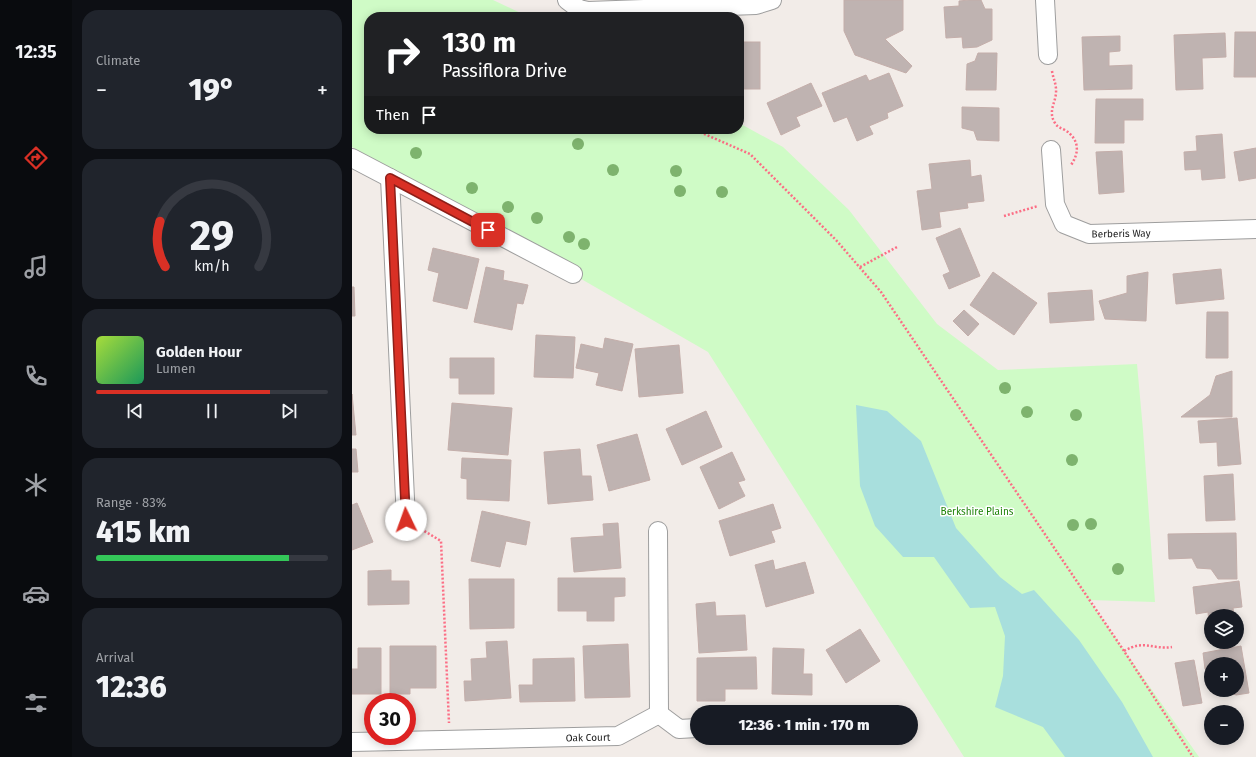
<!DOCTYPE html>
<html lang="en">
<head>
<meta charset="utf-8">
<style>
	:root { --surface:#171b24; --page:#20242c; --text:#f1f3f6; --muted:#9ea1a6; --line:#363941; --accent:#d93025 }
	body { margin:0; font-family:"Fira Sans",sans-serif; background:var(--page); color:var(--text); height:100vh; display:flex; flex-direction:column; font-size:15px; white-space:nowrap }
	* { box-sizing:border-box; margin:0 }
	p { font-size:13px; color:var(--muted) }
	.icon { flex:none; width:22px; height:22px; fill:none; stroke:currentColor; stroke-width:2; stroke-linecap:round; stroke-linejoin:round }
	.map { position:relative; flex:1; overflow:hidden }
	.side { display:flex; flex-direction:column; gap:10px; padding:10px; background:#0d0f14; width:280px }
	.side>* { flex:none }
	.top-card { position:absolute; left:12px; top:12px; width:380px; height:122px; border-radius:16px; box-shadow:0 2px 10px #0003; background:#202124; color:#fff; overflow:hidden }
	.buttons { position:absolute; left:852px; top:609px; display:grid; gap:8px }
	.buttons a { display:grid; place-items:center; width:40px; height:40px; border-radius:50%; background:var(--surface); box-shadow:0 2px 10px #0003; font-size:20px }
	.speed { position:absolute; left:12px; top:693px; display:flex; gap:8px; font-size:20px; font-weight:700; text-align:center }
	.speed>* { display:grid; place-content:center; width:52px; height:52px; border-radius:50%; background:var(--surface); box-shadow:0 2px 10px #0003; line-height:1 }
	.speed .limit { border:6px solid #d22; background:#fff; color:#111 }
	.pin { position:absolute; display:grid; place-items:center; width:34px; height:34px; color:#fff; margin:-17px; border-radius:8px; box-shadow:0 2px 6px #0006 }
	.me { position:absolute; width:44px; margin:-22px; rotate:357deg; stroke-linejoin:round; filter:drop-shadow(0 0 3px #0008) }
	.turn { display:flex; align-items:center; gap:14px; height:84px; padding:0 12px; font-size:18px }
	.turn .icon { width:52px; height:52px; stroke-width:2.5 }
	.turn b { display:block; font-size:28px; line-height:34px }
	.then { display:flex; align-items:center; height:38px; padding:0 12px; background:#0003; gap:8px; font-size:15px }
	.big { font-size:30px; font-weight:800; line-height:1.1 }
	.side .widget { flex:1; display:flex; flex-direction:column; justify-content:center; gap:6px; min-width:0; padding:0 14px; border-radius:16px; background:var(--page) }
	.side .dial { align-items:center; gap:0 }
	.dial svg { height:104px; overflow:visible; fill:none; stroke:var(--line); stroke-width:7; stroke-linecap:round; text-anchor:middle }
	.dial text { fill:var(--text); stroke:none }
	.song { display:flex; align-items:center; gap:12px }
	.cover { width:48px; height:48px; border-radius:6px; background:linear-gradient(135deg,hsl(80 70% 55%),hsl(150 70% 35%)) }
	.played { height:4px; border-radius:2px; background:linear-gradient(90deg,var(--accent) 75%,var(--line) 75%) }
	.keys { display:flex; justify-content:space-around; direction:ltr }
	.heat { display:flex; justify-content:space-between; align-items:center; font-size:22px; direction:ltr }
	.charge { height:6px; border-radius:3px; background:linear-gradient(90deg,#34c759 83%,var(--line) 0) }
	.trip { position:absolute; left:338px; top:705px; width:228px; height:40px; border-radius:20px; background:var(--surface); box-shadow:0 2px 10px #0003; font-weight:800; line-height:40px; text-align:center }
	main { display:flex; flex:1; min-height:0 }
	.tab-bar { display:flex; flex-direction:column; width:72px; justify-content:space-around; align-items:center; background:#090b0e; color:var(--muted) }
	.tab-bar .icon { width:28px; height:28px }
	.tab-bar .active { color:var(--accent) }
	.tab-bar b { font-size:18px; color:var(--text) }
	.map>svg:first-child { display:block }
</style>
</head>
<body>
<main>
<nav class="tab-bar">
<b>12:35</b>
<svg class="icon active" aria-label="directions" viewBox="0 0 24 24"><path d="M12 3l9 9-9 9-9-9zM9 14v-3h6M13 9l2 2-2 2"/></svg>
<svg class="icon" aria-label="music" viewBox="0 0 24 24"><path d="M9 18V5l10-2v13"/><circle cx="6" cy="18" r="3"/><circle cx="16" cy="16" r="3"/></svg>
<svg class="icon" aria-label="phone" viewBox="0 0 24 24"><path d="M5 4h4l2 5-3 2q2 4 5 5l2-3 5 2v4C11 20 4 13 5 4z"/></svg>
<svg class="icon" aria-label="climate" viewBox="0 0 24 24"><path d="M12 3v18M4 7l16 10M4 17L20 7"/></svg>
<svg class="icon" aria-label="car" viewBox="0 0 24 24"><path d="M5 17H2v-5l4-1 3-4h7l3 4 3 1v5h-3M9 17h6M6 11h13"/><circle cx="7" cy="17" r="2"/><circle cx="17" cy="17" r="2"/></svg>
<svg class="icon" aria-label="filters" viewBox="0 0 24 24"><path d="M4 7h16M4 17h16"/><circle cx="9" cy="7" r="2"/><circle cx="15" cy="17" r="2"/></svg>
</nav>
<section class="side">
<div class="widget"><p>Climate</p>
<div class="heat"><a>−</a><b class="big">19°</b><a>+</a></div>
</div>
<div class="widget dial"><svg viewBox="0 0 100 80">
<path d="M14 69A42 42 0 1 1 86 69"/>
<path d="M14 69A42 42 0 0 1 10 34" stroke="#d93025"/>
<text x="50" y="56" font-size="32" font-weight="700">29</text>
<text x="50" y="72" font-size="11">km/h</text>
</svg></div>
<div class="widget">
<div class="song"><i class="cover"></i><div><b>Golden Hour</b><p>Lumen</p></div></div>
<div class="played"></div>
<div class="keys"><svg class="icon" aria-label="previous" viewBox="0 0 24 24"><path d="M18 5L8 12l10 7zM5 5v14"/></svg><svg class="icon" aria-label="pause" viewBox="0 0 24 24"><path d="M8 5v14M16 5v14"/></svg><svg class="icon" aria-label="next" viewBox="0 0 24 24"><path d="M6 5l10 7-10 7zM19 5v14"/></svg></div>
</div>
<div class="widget"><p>Range · 83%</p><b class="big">415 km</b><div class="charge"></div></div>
<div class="widget"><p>Arrival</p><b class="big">12:36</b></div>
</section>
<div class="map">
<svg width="904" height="757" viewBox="0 0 904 757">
	<rect width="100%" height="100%" fill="#f2ece8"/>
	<polygon fill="#cffbc6" points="0,0 141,0 177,17 17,17 17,129 387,129 387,123 431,147 497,210 585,324 646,370 785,364 791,430 803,602 737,600 847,757 612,757 356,352 0,147"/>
	<polygon fill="#a8dfdd" points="504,405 535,411 569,441 604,528 648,577 670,594 682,590 727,640 770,702 801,757 713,757 691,727 643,707 651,676 653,636 643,607 618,608 582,557 551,557 523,526 508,486"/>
	<g fill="#bfb3b1" stroke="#c4aeaa">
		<polygon points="492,0 551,0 551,30 533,39 560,66 554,73 503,55 492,31"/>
		<polygon points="617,0 629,0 633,9 640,9 640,40 625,47 611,48 610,37 594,38 592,7 607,6 607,1"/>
		<polygon points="883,32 904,32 904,77 882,77"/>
		<polygon points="873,33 874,57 850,58 851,89 824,90 822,35"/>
		<polygon points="768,36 768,51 757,52 757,66 780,65 780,89 732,90 730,37"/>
		<rect x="387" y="42" width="21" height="47"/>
		<polygon points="626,53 645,53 644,90 614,90 615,64 623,61"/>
		<polygon points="537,73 551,106 535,113 536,118 517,126 521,134 505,141 495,117 482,122 470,93 514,75 517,81"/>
		<polygon points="459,83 470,106 444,117 448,126 429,135 415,103"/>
		<polygon points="744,99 791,99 791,120 772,120 772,143 743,143"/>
		<polygon points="610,107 647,108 647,141 625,140 622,131 610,128"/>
		<polygon points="870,134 873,178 850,180 849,169 833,170 832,152 845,151 844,136"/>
		<polygon points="904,148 904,178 887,181 882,152"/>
		<polygon points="770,151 772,192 747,194 744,152"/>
		<polygon points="618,160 619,177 629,175 632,201 615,203 616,208 587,212 589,227 570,230 565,191 580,189 577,164"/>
		<polygon points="608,228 628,276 597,289 591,275 598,272 584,238"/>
		<polygon points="81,248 127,259 115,309 81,301 87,273 76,270"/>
		<polygon points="134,267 152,271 151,280 176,285 171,304 165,303 160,330 122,322"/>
		<polygon points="869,269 872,299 824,304 821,274"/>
		<polygon points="641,272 685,303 662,335 618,305"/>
		<polygon points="796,272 794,321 753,319 747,301 775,293 775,276"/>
		<polygon points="0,287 2,287 3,316 0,316"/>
		<polygon points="740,290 742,320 698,323 696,293"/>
		<polygon points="612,310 627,324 616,336 601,321"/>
		<polygon points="855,312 876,312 876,358 854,358"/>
		<polygon points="184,335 223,337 221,378 182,377"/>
		<polygon points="253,338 281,344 270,391 244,385 247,373 224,368 229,344 251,349"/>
		<polygon points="327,345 331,393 287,397 283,349"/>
		<polygon points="98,358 142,358 142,394 107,394 107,378 98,378"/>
		<polygon points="880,371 880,417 829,417 858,395 864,376"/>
		<polygon points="0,394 4,435 0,435"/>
		<polygon points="100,403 160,408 156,455 96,450"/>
		<polygon points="354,411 370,447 330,465 314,429"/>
		<polygon points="885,418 889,464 866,466 865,442 848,443 846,421"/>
		<polygon points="285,434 298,480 257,491 245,445"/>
		<polygon points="0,449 4,449 6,472 0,472"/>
		<polygon points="228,449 230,476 239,476 241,500 196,504 192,452"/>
		<polygon points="380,452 393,480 386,482 393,496 367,509 348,467"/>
		<polygon points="110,458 159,460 157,501 115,499 115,479 109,478"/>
		<polygon points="881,474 883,520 854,521 852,476"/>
		<polygon points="5,503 21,542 0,550 0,505"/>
		<polygon points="421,504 429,528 419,531 423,542 378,556 367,521"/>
		<polygon points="130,511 178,522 174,545 154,541 148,567 119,561"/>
		<polygon points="266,523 269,568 222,572 219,538 252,536 251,524"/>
		<polygon points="884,533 885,579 866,579 859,569 845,568 840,558 817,559 816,534"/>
		<polygon points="421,560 423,570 453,562 462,593 414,607 403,565"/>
		<polygon points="39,570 39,581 57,581 57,604 16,605 16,571"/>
		<polygon points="206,578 273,578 273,596 262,597 262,621 235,621 235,611 206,611"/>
		<polygon points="117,579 162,579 162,628 118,629"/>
		<polygon points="887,581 890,607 881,608 882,616 859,616 858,634 856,612 844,614 841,587"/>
		<polygon points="363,602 364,616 393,615 395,650 347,653 344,604"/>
		<polygon points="508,629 528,661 494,683 474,650"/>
		<polygon points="155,641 159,698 113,701 112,681 120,681 119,659 135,658 134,642"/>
		<polygon points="276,644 278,697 233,698 231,646"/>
		<polygon points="38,646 84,646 84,688 58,688 58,694 38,694"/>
		<polygon points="889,646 897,693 884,695 873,690 885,690 885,664 859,664 859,669 853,669 851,653"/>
		<polygon points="6,648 29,648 29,694 0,694 0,669 6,669"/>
		<polygon points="421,648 452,649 451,674 460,674 460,695 420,694"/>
		<polygon points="404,657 405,689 373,689 373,701 345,701 345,658"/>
		<polygon points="222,658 223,701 168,702 167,685 181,685 181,659"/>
		<polygon points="842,660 850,703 831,706 823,663"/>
	</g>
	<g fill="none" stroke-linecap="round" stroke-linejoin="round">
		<g stroke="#9e9e9e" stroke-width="20">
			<g id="minor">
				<polyline points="215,0 227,9 236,11 404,5 420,0"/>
				<polyline points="693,0 696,55"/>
				<polyline points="699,150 703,204 712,224 737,234 904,229"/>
				<polyline points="0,158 221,274"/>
				<polyline points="38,178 54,520"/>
				<polyline points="307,714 327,729 345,728"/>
				<polyline points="0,742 266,736 307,714 306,531"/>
			</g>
		</g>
		<g stroke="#fc6e85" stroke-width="2.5" stroke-dasharray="2 2" stroke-linecap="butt">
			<path d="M700 71C701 78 704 83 704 90 705 101 695 111 703 123 705 127 709 128 713 130 727 139 728 152 719 165"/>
			<polyline points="341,129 398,154 484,240 529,292 772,651 841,757"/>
			<polyline points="652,216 686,206"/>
			<polyline points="508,267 545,247"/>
			<polyline points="69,529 89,541 97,723"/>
			<path d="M772 651C793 639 800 650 820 647"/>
		</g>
		<use href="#minor" stroke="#fff" stroke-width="18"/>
	</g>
	<g fill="#7eb36e">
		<circle cx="226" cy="144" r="6"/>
		<circle cx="64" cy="153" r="6"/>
		<circle cx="261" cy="170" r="6"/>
		<circle cx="324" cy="171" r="6"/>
		<circle cx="120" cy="188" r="6"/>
		<circle cx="328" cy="191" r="6"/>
		<circle cx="370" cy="192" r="6"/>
		<circle cx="156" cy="207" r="6"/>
		<circle cx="185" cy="218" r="6"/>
		<circle cx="217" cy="237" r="6"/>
		<circle cx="232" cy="244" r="6"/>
		<circle cx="653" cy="388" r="6"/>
		<circle cx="675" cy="412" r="6"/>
		<circle cx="724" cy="415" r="6"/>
		<circle cx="720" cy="460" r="6"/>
		<circle cx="739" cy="524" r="6"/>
		<circle cx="721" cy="525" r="6"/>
		<circle cx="766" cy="569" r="6"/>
	</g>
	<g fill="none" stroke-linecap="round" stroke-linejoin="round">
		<g stroke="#8d1f18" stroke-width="10">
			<polyline id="route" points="54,520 38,178 136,230"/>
		</g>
		<use href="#route" stroke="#d93025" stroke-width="7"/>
	</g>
	<g text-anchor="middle" stroke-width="3" stroke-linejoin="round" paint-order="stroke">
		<g font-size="10" fill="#212121" stroke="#fff">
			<text transform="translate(769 233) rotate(-1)" y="4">Berberis Way</text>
			<text transform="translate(236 737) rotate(-1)" y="4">Oak Court</text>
		</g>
		<g font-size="10" fill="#20840a" stroke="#fff">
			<text x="625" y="515">Berkshire Plains</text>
		</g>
	</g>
</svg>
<div class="buttons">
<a><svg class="icon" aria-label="layers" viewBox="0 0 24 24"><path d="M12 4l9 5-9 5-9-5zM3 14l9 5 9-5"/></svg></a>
<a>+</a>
<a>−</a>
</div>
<div class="speed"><div class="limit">30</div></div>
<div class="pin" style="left:136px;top:230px;background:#d93025"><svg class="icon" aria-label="arrive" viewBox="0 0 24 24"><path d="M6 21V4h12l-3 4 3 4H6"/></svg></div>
<svg class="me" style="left:54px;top:520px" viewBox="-20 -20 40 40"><circle r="19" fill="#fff"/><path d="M0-13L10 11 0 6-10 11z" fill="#d93025"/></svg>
<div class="trip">12:36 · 1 min · 170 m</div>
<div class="top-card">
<div class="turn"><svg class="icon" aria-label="right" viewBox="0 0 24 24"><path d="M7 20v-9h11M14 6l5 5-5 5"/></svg><div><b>130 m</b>Passiflora Drive</div></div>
<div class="then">Then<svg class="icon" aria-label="arrive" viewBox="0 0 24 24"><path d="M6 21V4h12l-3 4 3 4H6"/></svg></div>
</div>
</div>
</main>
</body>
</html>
